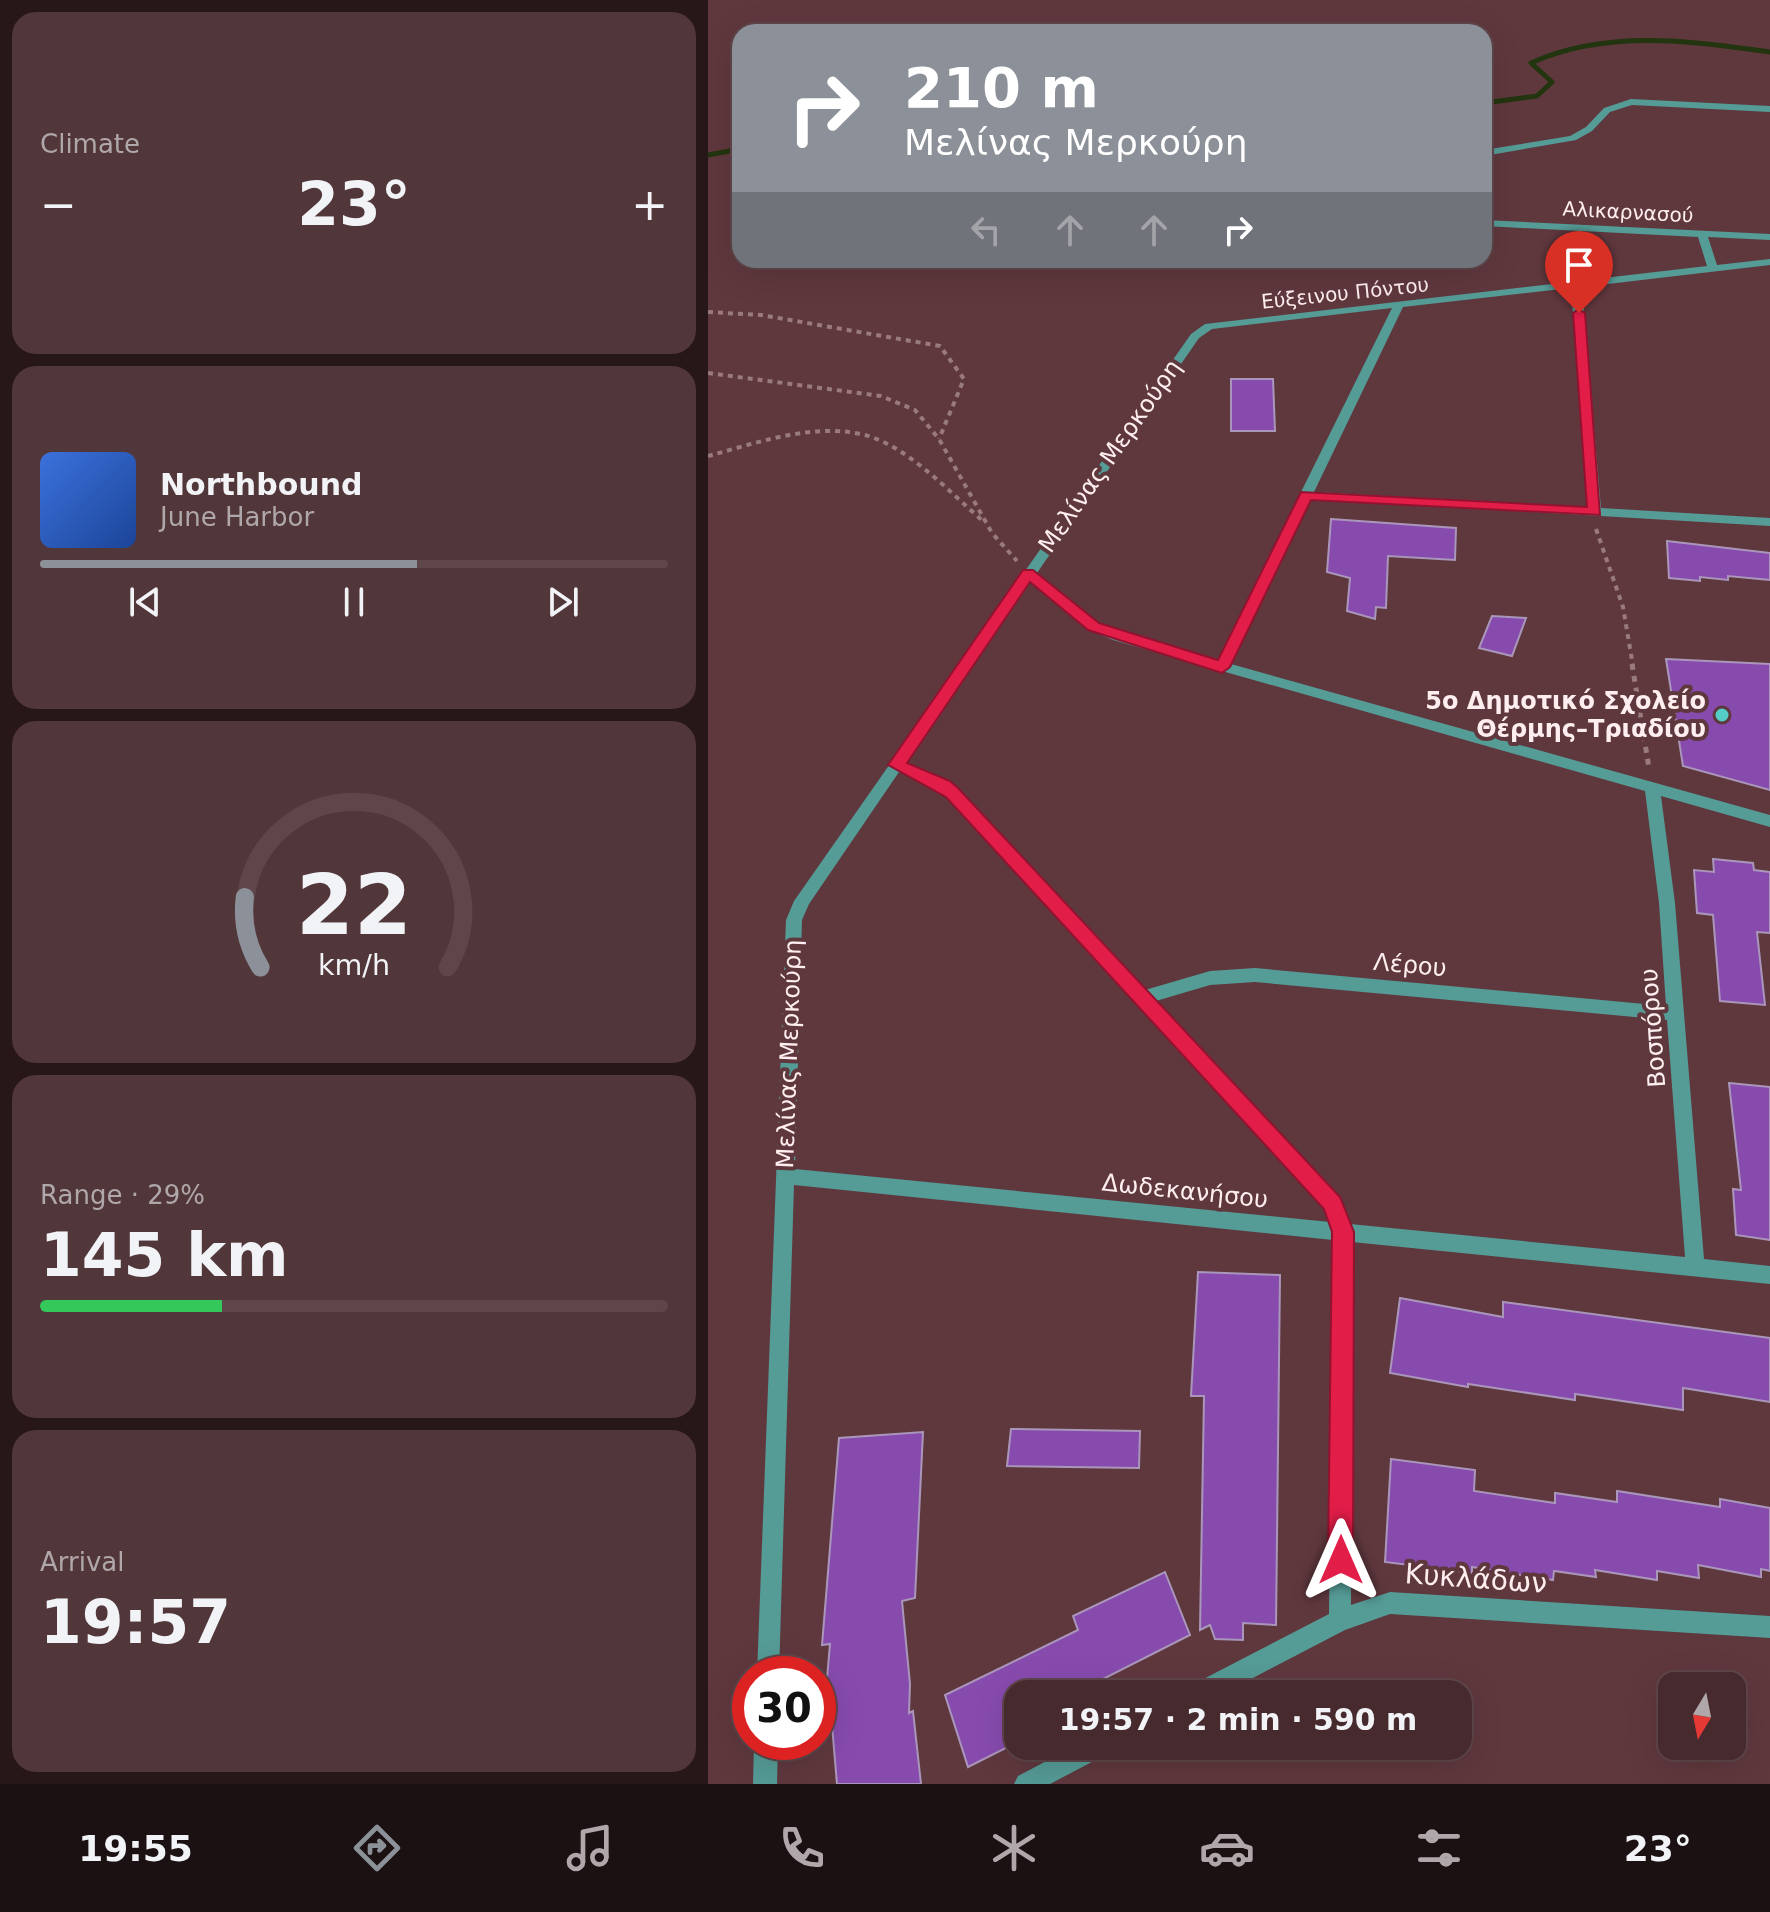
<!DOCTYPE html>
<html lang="en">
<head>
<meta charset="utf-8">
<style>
	:root { --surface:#472a2e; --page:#51363a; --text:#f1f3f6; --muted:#b0a7aa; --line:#5f464a; --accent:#8c9099 }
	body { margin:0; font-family:"DejaVu Sans",sans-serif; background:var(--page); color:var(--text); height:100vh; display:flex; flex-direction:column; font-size:30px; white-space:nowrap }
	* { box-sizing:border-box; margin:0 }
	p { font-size:26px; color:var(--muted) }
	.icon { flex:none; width:44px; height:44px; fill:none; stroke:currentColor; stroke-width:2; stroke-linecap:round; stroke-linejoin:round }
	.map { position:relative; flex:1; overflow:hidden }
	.sheet { display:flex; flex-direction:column; gap:12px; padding:12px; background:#271719; width:708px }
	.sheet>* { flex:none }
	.hud { position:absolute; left:24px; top:24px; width:760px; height:244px; border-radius:24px; box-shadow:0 8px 32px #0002,0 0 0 2px var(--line); background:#8c9099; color:#fff; overflow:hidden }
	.needle { width:52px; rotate:190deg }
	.tools { position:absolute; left:950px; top:1672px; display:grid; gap:16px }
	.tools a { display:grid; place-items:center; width:88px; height:88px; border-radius:16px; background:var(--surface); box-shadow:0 8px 32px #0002,0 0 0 2px var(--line); font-size:40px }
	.speed { position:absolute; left:24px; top:1656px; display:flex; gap:16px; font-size:40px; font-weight:700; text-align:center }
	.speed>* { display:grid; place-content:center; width:104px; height:104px; border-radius:50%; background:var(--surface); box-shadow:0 8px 32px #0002,0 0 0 2px var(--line); line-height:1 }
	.speed .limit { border:12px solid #d22; background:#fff; color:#111 }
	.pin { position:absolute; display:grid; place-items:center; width:68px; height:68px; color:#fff; margin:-82px -34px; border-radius:50% 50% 50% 0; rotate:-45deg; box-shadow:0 0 8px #0007 }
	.pin .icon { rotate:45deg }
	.me { position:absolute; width:88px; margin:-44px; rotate:0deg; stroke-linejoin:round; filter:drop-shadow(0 0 6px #0008) }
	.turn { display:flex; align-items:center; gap:28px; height:168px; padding:0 40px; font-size:36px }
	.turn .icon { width:104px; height:104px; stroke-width:2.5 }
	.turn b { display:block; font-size:56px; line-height:68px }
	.lanes { display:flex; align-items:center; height:76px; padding:0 40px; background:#0003; justify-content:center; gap:40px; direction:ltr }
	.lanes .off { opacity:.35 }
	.big { font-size:60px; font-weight:700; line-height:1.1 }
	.sheet .tile { flex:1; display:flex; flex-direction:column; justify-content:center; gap:12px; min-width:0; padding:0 28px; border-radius:24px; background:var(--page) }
	.sheet .dial { align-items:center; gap:0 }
	.dial svg { height:208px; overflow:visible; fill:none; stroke:var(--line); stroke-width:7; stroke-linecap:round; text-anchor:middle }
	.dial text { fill:var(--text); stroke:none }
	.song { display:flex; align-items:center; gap:24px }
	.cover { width:96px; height:96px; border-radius:12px; background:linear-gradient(135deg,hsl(220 70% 55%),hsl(220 70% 35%)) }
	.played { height:8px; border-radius:4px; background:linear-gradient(90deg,var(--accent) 60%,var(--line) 60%) }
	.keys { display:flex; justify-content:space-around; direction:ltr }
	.heat { display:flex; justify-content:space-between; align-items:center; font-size:44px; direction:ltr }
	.charge { height:12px; border-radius:6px; background:linear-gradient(90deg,#34c759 29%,var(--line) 0) }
	.trip { position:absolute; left:296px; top:1680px; width:468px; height:80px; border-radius:24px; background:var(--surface); box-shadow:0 8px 32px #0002,0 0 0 2px var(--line); font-weight:700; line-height:80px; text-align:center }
	.tab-bar { display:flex; height:128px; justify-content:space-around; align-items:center; background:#1c1112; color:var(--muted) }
	.tab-bar .icon { width:56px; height:56px }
	.tab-bar .selected { color:var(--accent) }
	.tab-bar b { font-size:36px; color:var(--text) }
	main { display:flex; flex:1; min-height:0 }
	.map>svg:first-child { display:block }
</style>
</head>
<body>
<main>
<section class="sheet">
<div class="tile"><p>Climate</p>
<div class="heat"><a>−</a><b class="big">23°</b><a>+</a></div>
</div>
<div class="tile">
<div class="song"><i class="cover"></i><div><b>Northbound</b><p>June Harbor</p></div></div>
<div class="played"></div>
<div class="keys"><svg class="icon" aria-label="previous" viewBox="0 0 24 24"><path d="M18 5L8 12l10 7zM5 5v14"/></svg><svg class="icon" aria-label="pause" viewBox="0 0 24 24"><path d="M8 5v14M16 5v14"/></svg><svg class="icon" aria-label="next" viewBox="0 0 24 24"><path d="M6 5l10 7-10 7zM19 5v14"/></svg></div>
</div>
<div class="tile dial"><svg viewBox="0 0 100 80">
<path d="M14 69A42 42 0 1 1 86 69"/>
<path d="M14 69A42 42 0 0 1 8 42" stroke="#8c9099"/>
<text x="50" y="56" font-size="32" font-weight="700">22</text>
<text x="50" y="72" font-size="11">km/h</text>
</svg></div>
<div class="tile"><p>Range · 29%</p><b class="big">145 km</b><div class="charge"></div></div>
<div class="tile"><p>Arrival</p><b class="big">19:57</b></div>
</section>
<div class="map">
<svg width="1062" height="1784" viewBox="0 0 1062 1784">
	<rect width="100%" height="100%" fill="#5f383e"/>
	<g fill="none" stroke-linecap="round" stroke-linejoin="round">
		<g stroke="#23350f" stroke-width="5">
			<path d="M776 103 829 96 844 82 823 63C899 29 982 41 1062 52"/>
			<polyline points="0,155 32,149"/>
		</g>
	</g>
	<g fill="#874bae" stroke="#aa96ba" stroke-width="2">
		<polygon points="523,379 565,379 567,431 523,431"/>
		<polygon points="623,519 748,528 747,560 680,556 678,608 668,607 667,619 639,611 642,578 619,572"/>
		<polygon points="959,541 1062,553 1062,580 1020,576 1020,580 992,577 992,581 961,578"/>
		<polygon points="784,616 818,618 804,656 771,648"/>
		<polygon points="958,659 1062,664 1062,790 975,766"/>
		<polygon points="1005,859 1045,863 1046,870 1062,872 1062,933 1049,932 1057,1005 1012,1001 1005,915 989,913 986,870 1006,872"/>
		<polygon points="1021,1083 1062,1087 1062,1240 1028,1235 1025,1189 1033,1190"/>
		<polygon points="490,1272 572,1275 568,1625 535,1623 535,1640 507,1639 502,1625 492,1630 496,1396 483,1396"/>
		<polygon points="692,1298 795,1317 795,1302 1062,1338 1062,1402 975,1388 975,1410 867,1394 867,1400 760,1384 760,1387 682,1373"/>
		<polygon points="303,1429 432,1431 431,1468 299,1466"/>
		<polygon points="215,1432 207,1598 194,1601 202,1684 201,1713 205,1711 213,1784 129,1784 121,1690 118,1690 122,1644 114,1645 131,1438"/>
		<polygon points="683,1459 767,1470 766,1491 847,1503 847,1493 909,1502 909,1491 1012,1507 1012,1499 1062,1508 1062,1571 1053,1569 1053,1577 990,1565 991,1578 949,1571 949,1580 887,1570 888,1577 846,1571 845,1580 764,1567 764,1573 677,1562"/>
		<polygon points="457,1572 482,1635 389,1682 393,1694 310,1694 310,1742 260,1767 237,1695 370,1630 365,1616"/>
	</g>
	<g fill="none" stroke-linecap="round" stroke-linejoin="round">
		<g stroke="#997a7f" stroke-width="4" stroke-dasharray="5 5" stroke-linecap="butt">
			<polyline points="0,312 53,315 232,346 256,379 231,439"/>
			<polyline points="0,373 173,396 207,410 231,439 284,533 309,561"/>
			<path d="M0 456C49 443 105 422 157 435 201 447 241 492 275 521"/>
			<polyline points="888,529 915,607 925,666"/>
		</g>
		<polyline stroke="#997a7f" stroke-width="5" stroke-dasharray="6 6" stroke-linecap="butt" points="924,664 941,768"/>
		<g fill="#559b96" fill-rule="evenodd">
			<polygon points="923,99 1062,106 1062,112 924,105 902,112 884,131 868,140 776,156 776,150 862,136 878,127 896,108"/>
			<path d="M776 220 1062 234V240L1000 237 1009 265 1062 259V265L874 287 893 508 1062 518V526L602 499 523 664 1062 815V827L953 796 967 903 996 1259 1062 1266V1284L644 1242 643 1605 682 1592 1062 1616V1638L682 1614 637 1630 514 1694H479L482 1686 621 1614 625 1240 86 1185 71 1674H49L78 920 86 901 483 334 497 324 999 266 990 237 776 226ZM863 288 880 507 606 492 695 307ZM684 308 510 660 415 634 391 624 329 573 491 338 504 329ZM323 582 381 630 405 640 937 791 951 903 958 1006 547 968 502 971 437 990 249 788 241 781 198 763ZM191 772 231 789 239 796 617 1209 622 1222 87 1169 94 920 101 904ZM547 982 959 1020 977 1257 642 1224 632 1198 448 1001 502 985Z"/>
			<polygon points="46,1742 70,1742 69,1784 45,1784"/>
			<polygon points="367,1746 403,1746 399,1754 342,1784 306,1784 310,1776"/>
		</g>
	</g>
	<polygon fill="#e11d48" stroke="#92132f" stroke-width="2" points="871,309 877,313 892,515 603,500 522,667 514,673 380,630 322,582 199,763 242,781 250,788 632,1197 646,1232 645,1560 641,1569 633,1573 624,1569 620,1560 624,1232 616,1209 238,797 180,765 315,570 325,570 391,623 510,660 593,492 879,507 865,313"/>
	<circle fill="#54cdc7" stroke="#5f383e" stroke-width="3" cx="1014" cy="715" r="8"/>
	<g text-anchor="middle" stroke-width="8" stroke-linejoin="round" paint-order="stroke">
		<g font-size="20" fill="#feeef0" stroke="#5f383e">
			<text transform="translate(920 212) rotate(3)" y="7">Αλικαρνασού</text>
			<text transform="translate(637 293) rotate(-6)" y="7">Εύξεινου Πόντου</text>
		</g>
		<g font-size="24" fill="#feeef0" stroke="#5f383e">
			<text transform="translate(402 456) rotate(-55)" y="8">Μελίνας Μερκούρη</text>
			<text transform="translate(702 965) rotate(5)" y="8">Λέρου</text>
			<text transform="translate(945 1028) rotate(-94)" y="8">Βοσπόρου</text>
			<text transform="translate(81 1054) rotate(-88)" y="8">Μελίνας Μερκούρη</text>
			<text transform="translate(477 1191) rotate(6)" y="8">Δωδεκανήσου</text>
		</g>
		<g font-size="24" font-weight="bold" fill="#feeef0" stroke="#5f383e" text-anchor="end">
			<text x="998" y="709">5ο Δημοτικό Σχολείο<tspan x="998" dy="28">Θέρμης–Τριαδίου</tspan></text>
		</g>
		<g font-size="28" fill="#feeef0" stroke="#5f383e">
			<text transform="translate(768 1578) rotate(4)" y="10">Κυκλάδων</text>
		</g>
	</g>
</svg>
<div class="tools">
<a><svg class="needle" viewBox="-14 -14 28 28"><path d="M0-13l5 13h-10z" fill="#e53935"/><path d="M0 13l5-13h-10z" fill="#b0a7aa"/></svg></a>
</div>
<div class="speed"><div class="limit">30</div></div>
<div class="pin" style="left:871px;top:313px;background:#d93025"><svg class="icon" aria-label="arrive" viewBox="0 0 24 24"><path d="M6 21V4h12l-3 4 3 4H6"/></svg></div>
<svg class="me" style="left:633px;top:1560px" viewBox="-20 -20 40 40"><path d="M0-17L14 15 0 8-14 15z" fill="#e11d48" stroke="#fff" stroke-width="4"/></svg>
<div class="trip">19:57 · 2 min · 590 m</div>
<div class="hud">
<div class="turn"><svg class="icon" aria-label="right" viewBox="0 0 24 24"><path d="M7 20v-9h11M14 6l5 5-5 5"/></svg><div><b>210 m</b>Μελίνας Μερκούρη</div></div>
<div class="lanes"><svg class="icon off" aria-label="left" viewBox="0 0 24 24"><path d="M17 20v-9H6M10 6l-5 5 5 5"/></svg><svg class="icon off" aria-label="ahead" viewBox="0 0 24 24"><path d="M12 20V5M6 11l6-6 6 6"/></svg><svg class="icon off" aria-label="ahead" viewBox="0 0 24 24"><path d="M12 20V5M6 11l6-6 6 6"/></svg><svg class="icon" aria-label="right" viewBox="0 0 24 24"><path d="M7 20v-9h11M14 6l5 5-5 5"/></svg></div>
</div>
</div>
</main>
<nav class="tab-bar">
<b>19:55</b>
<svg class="icon selected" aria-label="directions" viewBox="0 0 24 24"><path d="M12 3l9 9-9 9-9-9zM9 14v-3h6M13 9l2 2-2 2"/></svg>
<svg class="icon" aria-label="music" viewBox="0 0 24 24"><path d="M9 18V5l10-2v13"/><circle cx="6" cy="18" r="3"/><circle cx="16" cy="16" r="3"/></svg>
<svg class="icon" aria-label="phone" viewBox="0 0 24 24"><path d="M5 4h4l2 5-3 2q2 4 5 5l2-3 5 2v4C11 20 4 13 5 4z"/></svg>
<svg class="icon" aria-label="climate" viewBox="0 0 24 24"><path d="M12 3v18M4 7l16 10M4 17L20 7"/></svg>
<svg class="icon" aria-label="car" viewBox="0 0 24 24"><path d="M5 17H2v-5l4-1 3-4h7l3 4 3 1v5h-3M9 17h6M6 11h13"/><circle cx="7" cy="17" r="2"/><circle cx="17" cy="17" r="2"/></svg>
<svg class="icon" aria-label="filters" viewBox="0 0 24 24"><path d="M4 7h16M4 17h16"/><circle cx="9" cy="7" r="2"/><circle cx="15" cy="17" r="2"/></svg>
<b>23°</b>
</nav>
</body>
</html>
